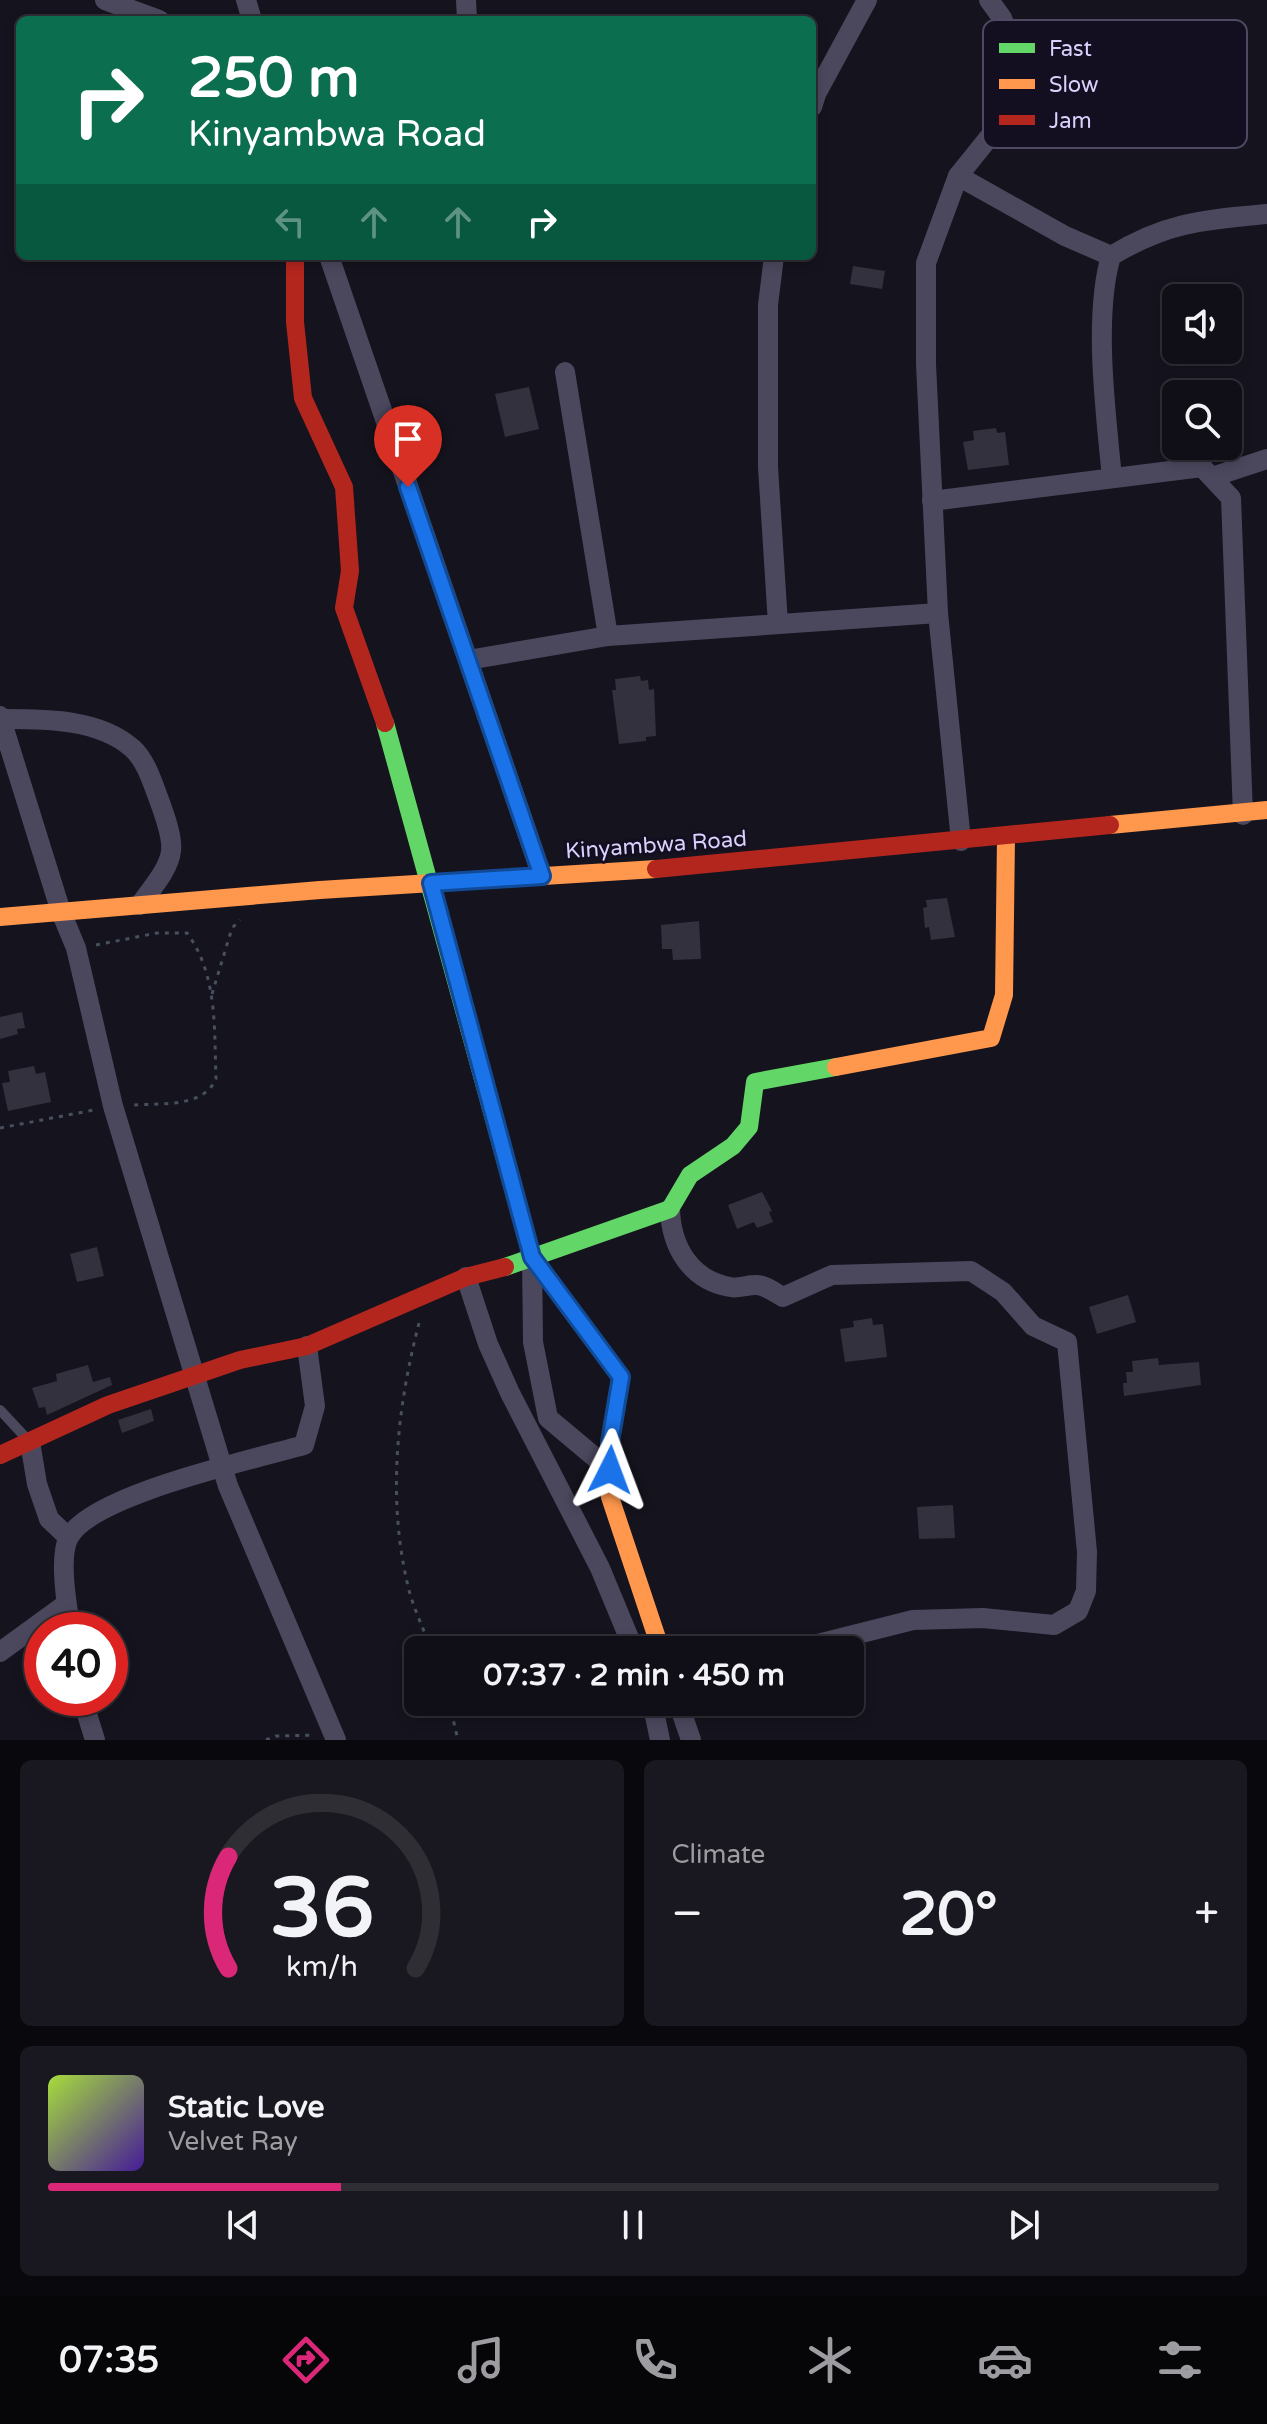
<!DOCTYPE html>
<html lang="en">
<head>
<meta charset="utf-8">
<style>
	:root { --surface:#100e16; --page:#19171f; --text:#f1f3f6; --muted:#9c9ca1; --line:#302e35; --accent:#db2777 }
	body { margin:0; font-family:"Varela Round",sans-serif; background:var(--page); color:var(--text); height:100vh; display:flex; flex-direction:column; font-size:30px; white-space:nowrap }
	* { box-sizing:border-box; margin:0 }
	p { font-size:26px; color:var(--muted) }
	.icon { flex:none; width:44px; height:44px; fill:none; stroke:currentColor; stroke-width:2; stroke-linecap:round; stroke-linejoin:round }
	.map { position:relative; height:1740px; overflow:hidden }
	.panel { display:flex; flex-direction:column; gap:20px; padding:20px; background:#09080c; flex:1 }
	.panel>* { flex:none }
	.top-card { position:absolute; left:16px; top:16px; width:800px; height:244px; border-radius:12px; box-shadow:0 4px 12px #0003,0 0 0 2px var(--line); background:#0b6e4f; color:#fff; overflow:hidden }
	.controls { position:absolute; left:1162px; top:284px; display:grid; gap:16px }
	.controls a { display:grid; place-items:center; width:80px; height:80px; border-radius:12px; background:var(--surface); box-shadow:0 4px 12px #0003,0 0 0 2px var(--line); font-size:40px }
	.speed { position:absolute; left:24px; top:1612px; display:flex; gap:16px; font-size:40px; font-weight:700; text-align:center }
	.speed>* { display:grid; place-content:center; width:104px; height:104px; border-radius:50%; background:var(--surface); box-shadow:0 4px 12px #0003,0 0 0 2px var(--line); line-height:1 }
	.speed .limit { border:12px solid #d22; background:#fff; color:#111 }
	.pin { position:absolute; display:grid; place-items:center; width:68px; height:68px; color:#fff; margin:-82px -34px; border-radius:50% 50% 50% 0; rotate:-45deg; box-shadow:0 0 8px #0007 }
	.pin .icon { rotate:45deg }
	.me { position:absolute; width:88px; margin:-44px; rotate:3deg; stroke-linejoin:round; filter:drop-shadow(0 0 6px #0008) }
	.turn { display:flex; align-items:center; gap:28px; height:168px; padding:0 40px; font-size:36px }
	.turn .icon { width:104px; height:104px; stroke-width:2.5 }
	.turn b { display:block; font-size:56px; line-height:68px }
	.lanes { display:flex; align-items:center; height:76px; padding:0 40px; background:#0003; justify-content:center; gap:40px; direction:ltr }
	.lanes .off { opacity:.35 }
	.big { font-size:60px; font-weight:800; line-height:1.1 }
	.panel .widget { flex:1; display:flex; flex-direction:column; justify-content:center; gap:12px; min-width:0; padding:0 28px; border-radius:12px; background:var(--page) }
	.panel .dial { align-items:center; gap:0 }
	.dial svg { height:208px; overflow:visible; fill:none; stroke:var(--line); stroke-width:7; stroke-linecap:round; text-anchor:middle }
	.dial text { fill:var(--text); stroke:none }
	.song { display:flex; align-items:center; gap:24px }
	.cover { width:96px; height:96px; border-radius:12px; background:linear-gradient(135deg,hsl(80 70% 55%),hsl(260 70% 35%)) }
	.played { height:8px; border-radius:4px; background:linear-gradient(90deg,var(--accent) 25%,var(--line) 25%) }
	.keys { display:flex; justify-content:space-around; direction:ltr }
	.heat { display:flex; justify-content:space-between; align-items:center; font-size:44px; direction:ltr }
	.panel .tiles { flex:1; display:grid; gap:20px; grid-template-columns:1fr 1fr }
	.widget:last-child { grid-column:span 2 }
	.trip { position:absolute; left:404px; top:1636px; width:460px; height:80px; border-radius:12px; background:var(--surface); box-shadow:0 4px 12px #0003,0 0 0 2px var(--line); font-weight:800; line-height:80px; text-align:center }
	.tab-bar { display:flex; height:128px; justify-content:space-around; align-items:center; background:#060609; color:var(--muted) }
	.tab-bar .icon { width:56px; height:56px }
	.tab-bar .active { color:var(--accent) }
	.tab-bar b { font-size:36px; color:var(--text) }
	.map>svg:first-child { display:block }
</style>
</head>
<body>
<div class="map">
<svg width="1267" height="1740" viewBox="0 0 1267 1740">
	<rect width="100%" height="100%" fill="#15131d"/>
	<g fill="#34313f">
		<polygon points="853,266 885,271 882,289 850,284"/>
		<polygon points="529,387 539,429 505,437 495,394"/>
		<polygon points="996,428 997,433 1005,432 1009,465 968,470 963,442 974,440 973,431"/>
		<polygon points="640,676 641,681 648,680 649,690 654,689 656,736 646,737 646,741 619,744 612,690 616,690 615,679"/>
		<polygon points="947,898 955,937 931,940 929,927 925,928 923,908 927,907 926,900"/>
		<polygon points="699,921 701,959 673,960 672,949 662,949 661,925"/>
		<polygon points="22,1012 25,1028 17,1029 18,1034 0,1039 0,1017"/>
		<polygon points="34,1066 36,1074 45,1072 51,1102 8,1111 2,1083 10,1082 8,1071"/>
		<polygon points="762,1192 772,1211 769,1212 773,1222 757,1228 754,1222 737,1229 728,1205"/>
		<polygon points="97,1247 104,1276 77,1282 70,1254"/>
		<polygon points="1128,1295 1136,1322 1097,1334 1089,1307"/>
		<polygon points="872,1318 873,1325 883,1324 887,1357 845,1362 840,1329 854,1327 853,1321"/>
		<polygon points="1158,1358 1159,1365 1199,1362 1201,1385 1124,1396 1123,1383 1127,1383 1126,1372 1133,1372 1132,1361"/>
		<polygon points="88,1365 93,1382 110,1377 112,1385 47,1415 45,1407 39,1408 32,1388 57,1381 56,1374"/>
		<polygon points="151,1409 154,1421 122,1433 118,1420"/>
		<polygon points="953,1505 955,1538 919,1539 917,1507"/>
	</g>
	<g fill="none" stroke-linecap="round" stroke-linejoin="round">
		<g stroke="#46505e" stroke-width="3" stroke-dasharray="4 6" stroke-linecap="butt">
			<path d="M96 945 157 933H187C218 975 214 1029 216 1079 203 1108 161 1103 133 1105"/>
			<polyline points="212,994 232,928 240,920"/>
			<polyline points="0,1128 94,1110"/>
			<path d="M419 1323C397 1408 387 1499 408 1586 413 1608 424 1629 431 1650"/>
			<polyline points="449,1702 458,1740"/>
			<polyline points="266,1740 276,1736 315,1735"/>
		</g>
		<polyline stroke="#4b485e" stroke-width="10" points="0,1410 26,1438"/>
		<g stroke="#4b485e" stroke-width="20">
			<polyline points="105,0 159,20"/>
			<polyline points="246,0 252,20"/>
			<polyline points="466,0 467,20"/>
			<polyline points="989,0 1002,18 1031,93"/>
			<polyline points="812,107 816,94 867,0"/>
			<polyline points="958,176 1065,236 1111,256"/>
			<polyline points="329,256 542,876"/>
			<polyline points="774,256 768,305 768,467 778,624"/>
			<polyline points="1212,477 1267,459"/>
			<path d="M1112 478C1106 414 1093 317 1111 256 1167 222 1203 220 1267 214"/>
			<polyline points="932,501 1202,467 1231,498 1243,815"/>
			<polyline points="938,613 961,841"/>
			<polyline points="608,636 938,613 926,364 926,263 958,176 999,125 1031,93 1084,60"/>
			<polyline points="468,660 608,636 565,372"/>
			<polyline points="0,716 61,912 76,948 113,1106 228,1486 336,1740"/>
			<path d="M0 719C42 719 98 718 132 748 145 759 152 781 158 797 163 811 173 836 171 851 169 870 150 890 140 905"/>
			<path d="M670 1209C671 1246 690 1280 730 1287 737 1289 747 1285 755 1285 764 1284 775 1293 783 1297L832 1275 971 1271 1003 1292 1033 1326 1067 1342 1087 1552 1086 1591 1078 1611 1054 1625 983 1618 913 1620 794 1650"/>
			<polyline points="532,1257 533,1342 548,1418 610,1470"/>
			<polyline points="466,1277 488,1344 510,1393 600,1568 634,1650"/>
			<polyline points="30,1442 37,1484 49,1519 68,1537"/>
			<path d="M71 1630C67 1608 59 1559 68 1539 88 1495 256 1459 304 1445L315 1406 307 1346"/>
			<polyline points="0,1652 66,1604"/>
			<polyline points="82,1698 95,1740"/>
			<polyline points="652,1702 660,1740"/>
			<polyline points="678,1702 691,1740"/>
		</g>
		<g stroke="#63d668" stroke-width="18">
			<polyline points="385,723 532,1257 609,1361"/>
			<polyline points="505,1267 670,1209 690,1175 733,1146 749,1127 755,1082 836,1067"/>
		</g>
		<g stroke="#ff974d" stroke-width="18">
			<polyline points="1110,825 1267,810"/>
			<polyline points="0,917 320,890 656,869"/>
			<polyline points="836,1067 991,1038 1004,995 1006,837"/>
			<polyline points="609,1361 621,1377 610,1442 610,1497 661,1650"/>
		</g>
		<g stroke="#b3261e" stroke-width="18">
			<polyline points="295,256 295,322 303,398 344,487 350,571 344,608 385,723"/>
			<polyline points="656,869 1110,825"/>
			<polyline points="0,1455 108,1405 240,1360 307,1346 466,1277 505,1267"/>
		</g>
	</g>
	<g fill="none" stroke-linecap="round" stroke-linejoin="round">
		<g stroke="#114b97" stroke-width="20">
			<polyline id="route" points="408,487 542,876 431,883 532,1257 621,1377 610,1442 610,1470"/>
		</g>
		<use href="#route" stroke="#1a73e8" stroke-width="14"/>
	</g>
	<g text-anchor="middle" stroke-width="6" stroke-linejoin="round" paint-order="stroke">
		<g font-size="22" fill="#dad1fc" stroke="#130f21">
			<text transform="translate(656 844) rotate(-4)" y="8">Kinyambwa Road</text>
		</g>
	</g>
	<rect x="983" y="20" width="264" height="128" rx="12" fill="#130f21" stroke="#4f4963" stroke-width="2"/>
	<rect x="999" y="43" width="36" height="10" fill="#63d668"/>
	<rect x="999" y="79" width="36" height="10" fill="#ff974d"/>
	<rect x="999" y="115" width="36" height="10" fill="#b3261e"/>
	<g font-size="22" fill="#dad1fc">
		<text x="1049" y="56">Fast</text>
		<text x="1049" y="92">Slow</text>
		<text x="1049" y="128">Jam</text>
	</g>
</svg>
<div class="controls">
<a><svg class="icon" aria-label="sound" viewBox="0 0 24 24"><path d="M4 9h4l5-4v14l-5-4H4zM17 9q2 3 0 6"/></svg></a>
<a><svg class="icon" aria-label="search" viewBox="0 0 24 24"><circle cx="10" cy="10" r="6"/><path d="M15 15l6 6"/></svg></a>
</div>
<div class="speed"><div class="limit">40</div></div>
<div class="pin" style="left:408px;top:487px;background:#d93025"><svg class="icon" aria-label="arrive" viewBox="0 0 24 24"><path d="M6 21V4h12l-3 4 3 4H6"/></svg></div>
<svg class="me" style="left:610px;top:1470px" viewBox="-20 -20 40 40"><path d="M0-17L14 15 0 8-14 15z" fill="#1a73e8" stroke="#fff" stroke-width="4"/></svg>
<div class="trip">07:37 · 2 min · 450 m</div>
<div class="top-card">
<div class="turn"><svg class="icon" aria-label="right" viewBox="0 0 24 24"><path d="M7 20v-9h11M14 6l5 5-5 5"/></svg><div><b>250 m</b>Kinyambwa Road</div></div>
<div class="lanes"><svg class="icon off" aria-label="left" viewBox="0 0 24 24"><path d="M17 20v-9H6M10 6l-5 5 5 5"/></svg><svg class="icon off" aria-label="ahead" viewBox="0 0 24 24"><path d="M12 20V5M6 11l6-6 6 6"/></svg><svg class="icon off" aria-label="ahead" viewBox="0 0 24 24"><path d="M12 20V5M6 11l6-6 6 6"/></svg><svg class="icon" aria-label="right" viewBox="0 0 24 24"><path d="M7 20v-9h11M14 6l5 5-5 5"/></svg></div>
</div>
</div>
<section class="panel">
<div class="tiles">
<div class="widget dial"><svg viewBox="0 0 100 80">
<path d="M14 69A42 42 0 1 1 86 69"/>
<path d="M14 69A42 42 0 0 1 14 26" stroke="#db2777"/>
<text x="50" y="56" font-size="32" font-weight="700">36</text>
<text x="50" y="72" font-size="11">km/h</text>
</svg></div>
<div class="widget"><p>Climate</p>
<div class="heat"><a>−</a><b class="big">20°</b><a>+</a></div>
</div>
<div class="widget">
<div class="song"><i class="cover"></i><div><b>Static Love</b><p>Velvet Ray</p></div></div>
<div class="played"></div>
<div class="keys"><svg class="icon" aria-label="previous" viewBox="0 0 24 24"><path d="M18 5L8 12l10 7zM5 5v14"/></svg><svg class="icon" aria-label="pause" viewBox="0 0 24 24"><path d="M8 5v14M16 5v14"/></svg><svg class="icon" aria-label="next" viewBox="0 0 24 24"><path d="M6 5l10 7-10 7zM19 5v14"/></svg></div>
</div>
</div>
</section>
<nav class="tab-bar">
<b>07:35</b>
<svg class="icon active" aria-label="directions" viewBox="0 0 24 24"><path d="M12 3l9 9-9 9-9-9zM9 14v-3h6M13 9l2 2-2 2"/></svg>
<svg class="icon" aria-label="music" viewBox="0 0 24 24"><path d="M9 18V5l10-2v13"/><circle cx="6" cy="18" r="3"/><circle cx="16" cy="16" r="3"/></svg>
<svg class="icon" aria-label="phone" viewBox="0 0 24 24"><path d="M5 4h4l2 5-3 2q2 4 5 5l2-3 5 2v4C11 20 4 13 5 4z"/></svg>
<svg class="icon" aria-label="climate" viewBox="0 0 24 24"><path d="M12 3v18M4 7l16 10M4 17L20 7"/></svg>
<svg class="icon" aria-label="car" viewBox="0 0 24 24"><path d="M5 17H2v-5l4-1 3-4h7l3 4 3 1v5h-3M9 17h6M6 11h13"/><circle cx="7" cy="17" r="2"/><circle cx="17" cy="17" r="2"/></svg>
<svg class="icon" aria-label="filters" viewBox="0 0 24 24"><path d="M4 7h16M4 17h16"/><circle cx="9" cy="7" r="2"/><circle cx="15" cy="17" r="2"/></svg>
</nav>
</body>
</html>
